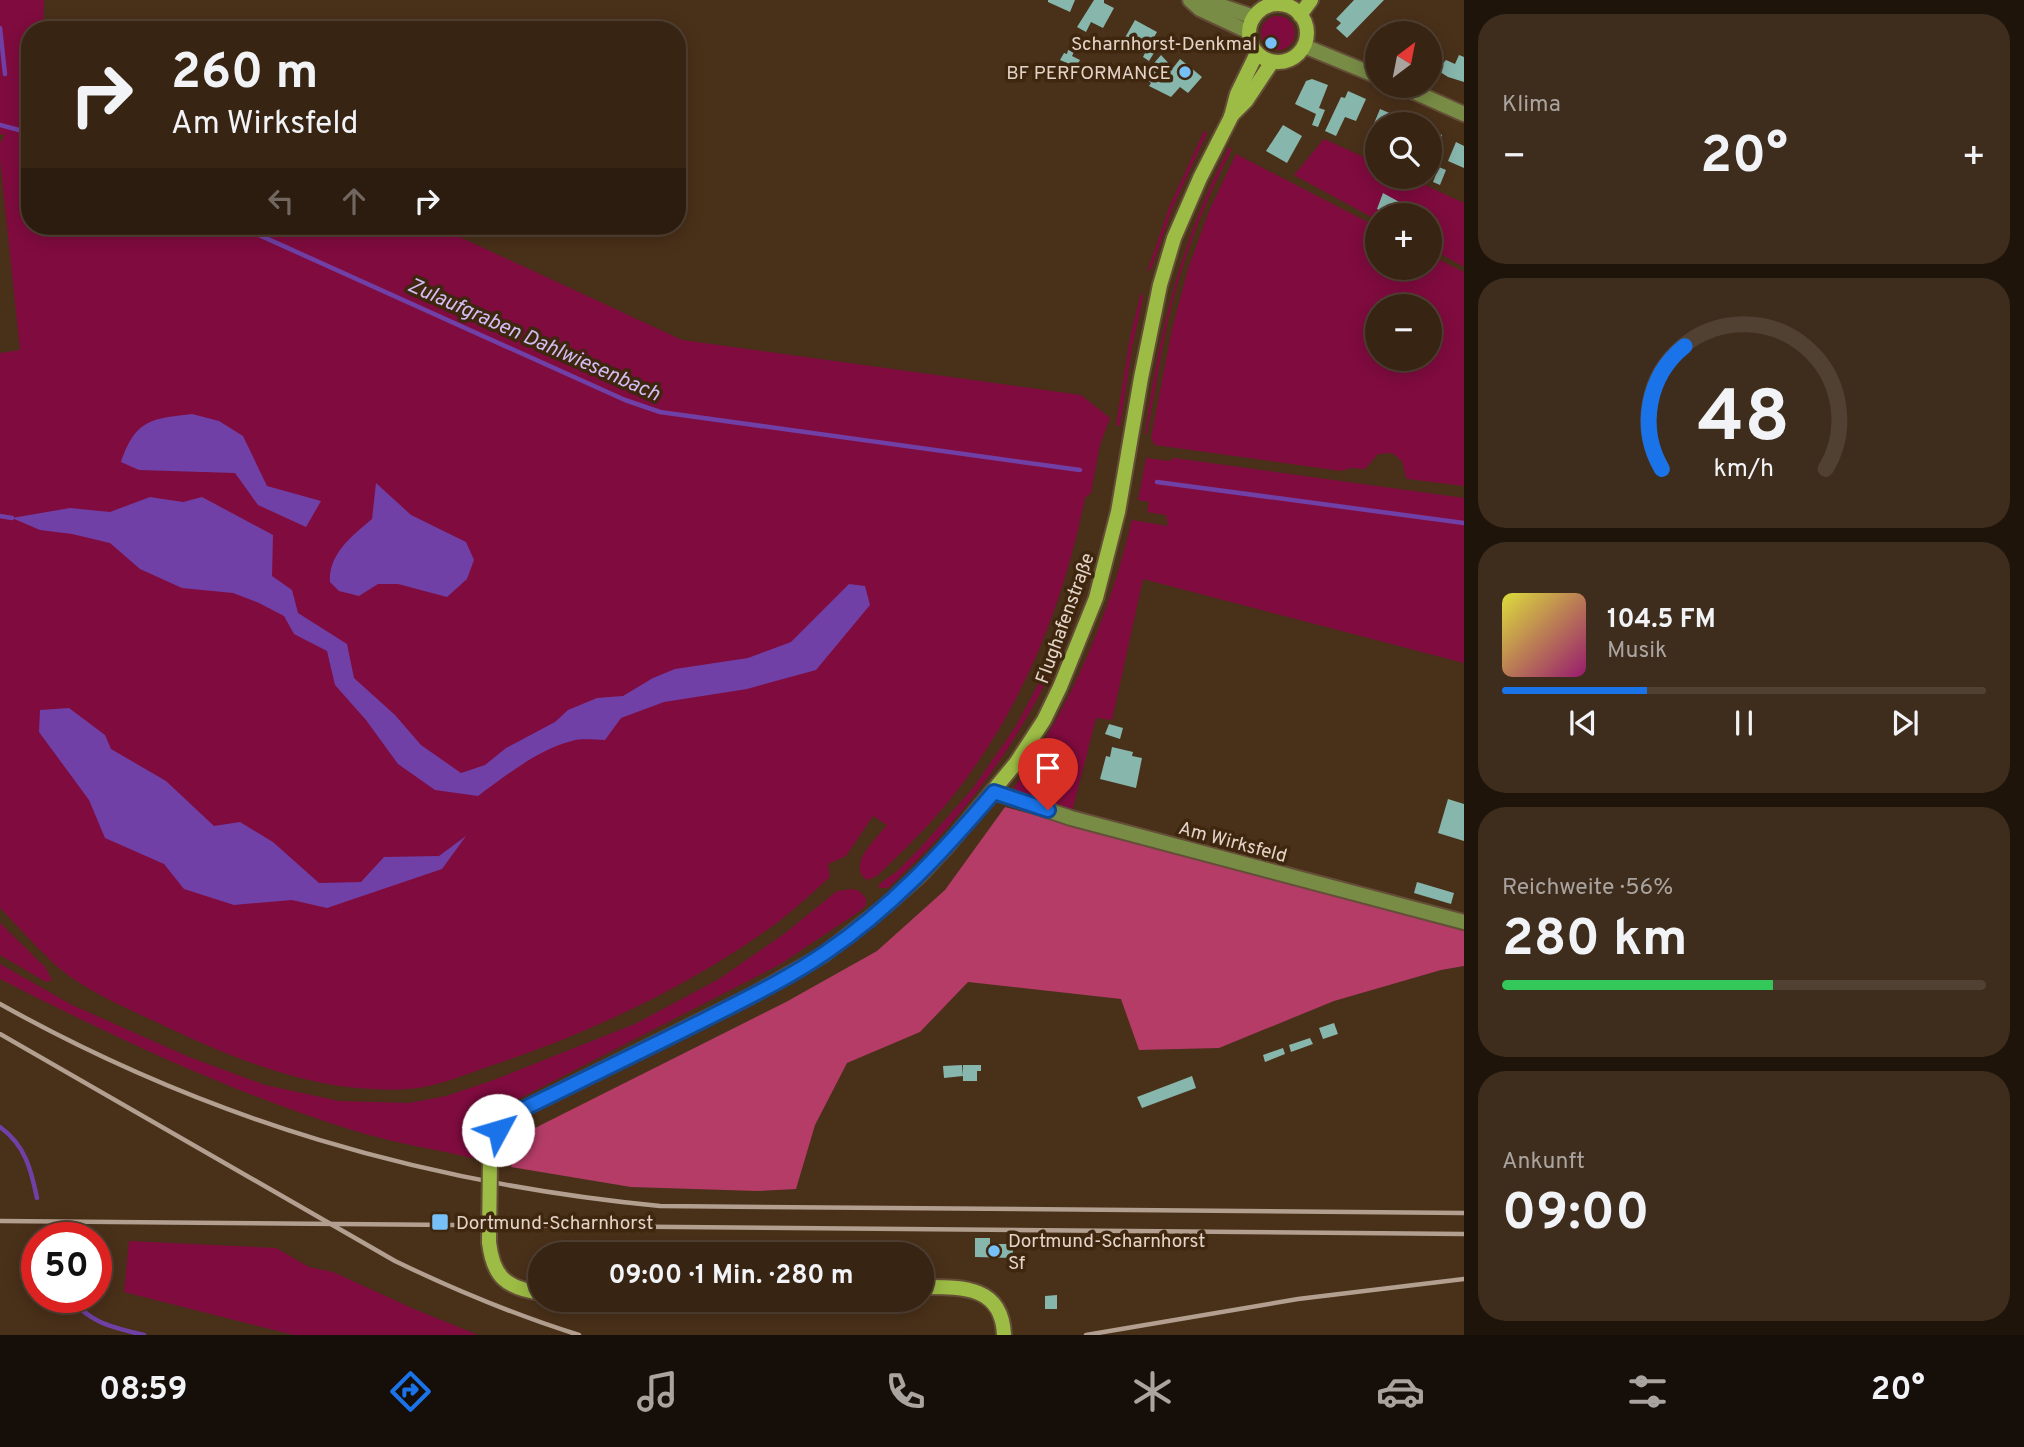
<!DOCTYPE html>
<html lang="de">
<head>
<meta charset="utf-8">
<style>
	:root { --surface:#372413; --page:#3e2c1c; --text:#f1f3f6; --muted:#aaa4a0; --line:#514133; --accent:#1a73e8 }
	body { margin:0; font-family:Overpass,sans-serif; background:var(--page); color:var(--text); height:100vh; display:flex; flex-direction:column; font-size:26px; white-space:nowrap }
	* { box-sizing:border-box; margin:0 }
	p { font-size:23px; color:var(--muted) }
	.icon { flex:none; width:38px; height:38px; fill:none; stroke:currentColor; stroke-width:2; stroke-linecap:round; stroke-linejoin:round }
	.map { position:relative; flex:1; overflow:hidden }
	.panel { display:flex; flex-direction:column; gap:14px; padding:14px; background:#1e140a; width:560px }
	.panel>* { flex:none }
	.hud { position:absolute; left:21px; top:21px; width:665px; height:214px; border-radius:28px; box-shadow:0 4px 18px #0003,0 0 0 2px var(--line); background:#372413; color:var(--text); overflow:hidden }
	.needle { width:46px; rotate:32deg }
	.fabs { position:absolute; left:1365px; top:21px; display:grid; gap:14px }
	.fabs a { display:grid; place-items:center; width:77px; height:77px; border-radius:50%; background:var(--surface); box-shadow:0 4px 18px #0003,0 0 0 2px var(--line); font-size:35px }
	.speed { position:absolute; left:21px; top:1222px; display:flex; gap:14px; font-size:35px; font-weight:700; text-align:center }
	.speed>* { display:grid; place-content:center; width:91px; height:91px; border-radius:50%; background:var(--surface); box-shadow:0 4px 18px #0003,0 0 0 2px var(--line); line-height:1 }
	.speed .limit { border:10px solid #d22; background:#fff; color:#111 }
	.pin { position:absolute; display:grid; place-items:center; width:60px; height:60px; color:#fff; margin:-72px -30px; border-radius:50% 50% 50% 0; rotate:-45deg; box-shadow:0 0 7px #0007 }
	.pin .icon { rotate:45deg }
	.me { position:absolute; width:77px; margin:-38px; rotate:51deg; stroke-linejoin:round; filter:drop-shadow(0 0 5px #0008) }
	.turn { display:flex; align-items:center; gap:24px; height:147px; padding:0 35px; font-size:32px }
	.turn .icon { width:91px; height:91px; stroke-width:2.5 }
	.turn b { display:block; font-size:49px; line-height:60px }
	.lanes { display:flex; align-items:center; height:66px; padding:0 35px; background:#0003; justify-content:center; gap:35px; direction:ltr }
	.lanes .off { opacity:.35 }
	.big { font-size:52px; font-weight:700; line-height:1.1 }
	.panel .tile { flex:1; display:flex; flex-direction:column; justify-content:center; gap:10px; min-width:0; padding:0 24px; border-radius:28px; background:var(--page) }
	.panel .dial { align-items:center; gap:0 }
	.dial svg { height:182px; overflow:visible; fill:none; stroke:var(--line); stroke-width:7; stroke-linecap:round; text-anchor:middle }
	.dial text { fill:var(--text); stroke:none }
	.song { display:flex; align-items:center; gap:21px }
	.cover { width:84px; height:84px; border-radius:10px; background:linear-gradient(135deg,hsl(60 70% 55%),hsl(320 70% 35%)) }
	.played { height:7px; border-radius:4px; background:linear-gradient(90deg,var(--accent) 30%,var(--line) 30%) }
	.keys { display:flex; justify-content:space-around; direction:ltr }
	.heat { display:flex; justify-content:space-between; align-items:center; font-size:38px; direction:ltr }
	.charge { height:10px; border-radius:5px; background:linear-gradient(90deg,#34c759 56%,var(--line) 0) }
	.trip { position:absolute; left:528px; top:1242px; width:406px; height:70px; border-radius:35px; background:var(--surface); box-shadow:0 4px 18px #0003,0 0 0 2px var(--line); font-weight:700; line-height:70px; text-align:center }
	.menu { display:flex; height:112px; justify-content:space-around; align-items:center; background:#160e08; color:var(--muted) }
	.menu .icon { width:49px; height:49px }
	.menu .current { color:var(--accent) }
	.menu b { font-size:32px; color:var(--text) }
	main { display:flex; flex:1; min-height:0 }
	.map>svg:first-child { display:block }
</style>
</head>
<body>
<main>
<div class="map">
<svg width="1464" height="1335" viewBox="0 0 1464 1335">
	<rect width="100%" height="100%" fill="#493019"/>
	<g fill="#800b3f" fill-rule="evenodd">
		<path d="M0 0H44L43 30H30V226H436L682 340 1081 395 1110 418 1100 445 1091 493 1085 498C1061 618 1012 732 930 823 913 841 895 859 877 876L867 880C846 865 876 839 887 825L873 816 846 856 828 864 830 877C813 892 796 908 778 922 694 984 595 1031 496 1064 468 1073 438 1087 409 1089 319 1095 236 1060 156 1022 128 1009 99 996 72 978 49 962 21 929 0 908V353L20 350 0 159V143L5 135 0 134Z"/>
		<circle cx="1278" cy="33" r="17"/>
		<polygon points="1204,131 1207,133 1173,207 1152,267 1147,272 1170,205"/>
		<polygon points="1324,139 1377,163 1377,177 1407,177 1464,203 1464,267 1430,248 1430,215 1377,215 1377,220 1294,175"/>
		<path d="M1229 147 1232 149C1201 209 1177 273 1164 340 1158 371 1153 403 1147 434H1145C1159 330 1181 241 1229 147Z"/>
		<path d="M1236 154 1377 227V268H1430V255L1464 272V486L1408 479 1406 478 1402 461 1392 453 1378 454 1365 469 1351 468 1341 471 1155 445 1151 438 1172 329 1188 269 1209 211ZM1377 306H1430V359H1377Z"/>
		<polygon points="1141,292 1143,298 1132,348 1120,426 1116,425 1130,338"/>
		<path d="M1146 458 1169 461 1174 458 1464 498V663L1143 579 1112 720 1096 718 1072 812 1019 796 1014 787C1071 707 1109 616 1132 520L1168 526 1166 515 1147 512 1149 502 1138 500Z"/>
		<path d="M1086 575 1088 578C1051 698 981 804 888 888H879V884L896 872 921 847 973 788 1016 726 1049 664Z"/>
		<path d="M853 889 859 891 866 898V905L860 911 779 965 505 1106 485 1127 477 1159C435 1149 392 1143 352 1130 230 1092 114 1037 0 979V964L72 1005 189 1057 265 1085 339 1101 409 1103 446 1096 491 1081 635 1024 719 979 784 934 837 891Z"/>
		<polygon points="0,923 45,967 52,980 46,982 0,955"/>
		<polygon points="129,1241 276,1248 309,1267 333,1272 414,1309 478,1335 294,1335 124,1292"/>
	</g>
	<polygon fill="#b43c67" points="1005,807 1464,931 1464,966 1441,970 1334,1001 1219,1048 1139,1050 1121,999 968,982 920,1032 847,1063 815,1125 796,1189 757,1191 631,1187 511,1167 523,1134 786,1002 877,951 945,890"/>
	<g fill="#7040a6">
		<path d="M192 414 219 421 243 436 267 486 321 501 306 527 258 505 235 473 139 470 121 462C136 419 151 419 192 414Z"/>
		<path d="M376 483 411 515 466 542 474 560 467 579 447 597 398 584H378L359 596 339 591 330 582C328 554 353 535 372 519Z"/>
		<path d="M150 497 183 502 202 497 273 535 272 576 292 590 298 613 347 644 354 678 395 715 421 745 461 773 485 765 506 748 555 722 568 710 597 698 623 696 653 678 675 669 748 658 791 642 849 584 865 586 870 605 816 670 747 689 664 702 621 718 605 740C594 740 582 738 572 741 537 750 507 775 478 796L435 790 398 764 366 720 335 685 327 651 294 634 284 616 259 603 233 593 182 588 140 569 110 543 72 534 40 530 12 518 70 508 110 512Z"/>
		<polygon points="69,708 105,735 111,749 166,781 214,826 240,822 273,842 319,883 361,882 384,857 439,856 466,836 442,869 327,908 292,900 234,905 184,889 164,864 105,838 89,800 39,732 40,710"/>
	</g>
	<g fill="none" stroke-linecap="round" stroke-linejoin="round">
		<g stroke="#7040a6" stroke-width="4.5">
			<polyline points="0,28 5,74"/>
			<polyline points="0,125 30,133"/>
			<polyline points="239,226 625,400 660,412 1080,470"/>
			<polyline points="1157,482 1464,523"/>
			<polyline points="0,516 12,518"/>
			<path d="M0 1127C25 1145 31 1169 37 1198"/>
			<path d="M69 1297C92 1324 111 1327 144 1335"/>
		</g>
	</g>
	<g fill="#87b6ad">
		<polygon points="1048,0 1075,0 1070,12 1048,2"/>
		<polygon points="1094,0 1104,0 1104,3 1114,8 1103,28 1091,22 1086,32 1077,27"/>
		<polygon points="1354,0 1384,0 1347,38 1336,28 1341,23 1336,19"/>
		<polygon points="1135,20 1157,32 1150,44 1157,48 1149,61 1143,57 1145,53 1123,41"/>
		<polygon points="1068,50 1074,52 1072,56 1080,60 1076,67 1060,60 1064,53 1067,54"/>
		<polygon points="1161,55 1173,68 1180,59 1202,77 1188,93 1180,87 1171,97 1149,86 1151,83 1143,76"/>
		<polygon points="1459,55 1464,57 1464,82 1448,77 1437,70 1446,60 1455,64"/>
		<polygon points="1312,79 1328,85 1319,108 1325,110 1318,127 1312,125 1316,114 1295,104 1306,81"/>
		<polygon points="1348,91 1366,99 1356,121 1345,117 1336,136 1325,131 1341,97 1345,98"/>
		<polygon points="1380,109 1406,120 1404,124 1377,124 1377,142 1368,138"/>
		<polygon points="1283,125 1302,136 1287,163 1266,151"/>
		<polygon points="1430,130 1442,135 1430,163"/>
		<polygon points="1456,142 1464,146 1464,168 1448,161"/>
		<polygon points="1439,167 1446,170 1440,185 1433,182"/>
		<polygon points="1383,193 1403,204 1399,215 1389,215 1377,209"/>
		<polygon points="1109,724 1123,728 1120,739 1105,734"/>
		<polygon points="1112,747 1133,752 1132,756 1142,758 1136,788 1100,779 1106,756 1110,757"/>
		<polygon points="1448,799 1464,804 1464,841 1438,833"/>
		<polygon points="1417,882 1454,893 1451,904 1414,893"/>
		<polygon points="1334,1023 1338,1034 1323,1039 1319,1028"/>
		<polygon points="1310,1038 1313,1044 1291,1052 1289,1045"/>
		<polygon points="1283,1048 1285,1054 1265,1062 1263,1055"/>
		<polygon points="962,1065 963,1076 944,1078 943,1066"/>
		<polygon points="963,1065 981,1065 981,1071 977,1071 977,1081 963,1081"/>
		<polygon points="1192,1076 1196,1088 1142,1108 1137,1097"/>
		<polygon points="975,1238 990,1238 990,1244 1013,1244 1013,1258 975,1257"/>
		<polygon points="1057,1295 1057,1309 1045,1309 1045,1296"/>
	</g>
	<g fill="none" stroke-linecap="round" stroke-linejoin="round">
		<g stroke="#654e38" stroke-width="18">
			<g id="minor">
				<polyline points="1304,46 1377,76"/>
				<polyline points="1401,86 1464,114"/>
				<polyline points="994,792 1071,818 1464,922"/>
			</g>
		</g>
		<g stroke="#654e38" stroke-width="18">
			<g id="tertiary">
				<polyline points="1190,0 1200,9 1249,32"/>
				<polyline points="1194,1 1204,0 1254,17"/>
			</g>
		</g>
		<g stroke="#654e38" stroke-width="18">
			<g id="secondary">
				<circle cx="1278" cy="33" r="29"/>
				<polyline points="1300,15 1311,0"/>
				<polyline points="1231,116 1246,101 1272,62"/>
				<path d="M490 1161C492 1138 499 1125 517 1112L751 996 823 955 883 908 919 876 949 844 1016 763 1044 720 1060 687 1096 598 1118 512 1141 378 1160 285 1174 238 1200 178 1231 117 1237 94 1257 53"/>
				<path d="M489 1242C493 1277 506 1288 541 1293"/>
				<path d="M922 1287C961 1287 1002 1285 1004 1335"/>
			</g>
		</g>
		<use href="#minor" stroke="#788c46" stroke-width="14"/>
		<use href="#tertiary" stroke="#788c46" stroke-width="14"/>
		<use href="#secondary" stroke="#9dbc45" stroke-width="14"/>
		<g stroke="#b29f8f" stroke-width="4.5">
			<path d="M0 1004C208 1120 423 1183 660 1206L1464 1213"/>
			<path d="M0 1034 395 1261C455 1290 515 1315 579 1335"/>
			<polyline points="0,1221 1464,1234"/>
			<polyline points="1086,1335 1298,1299 1464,1279"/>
		</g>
		<g stroke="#654e38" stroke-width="18" stroke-linecap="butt">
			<polyline id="secondary-bridge" points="489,1242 490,1161"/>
		</g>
		<use href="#secondary-bridge" stroke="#9dbc45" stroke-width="14"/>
	</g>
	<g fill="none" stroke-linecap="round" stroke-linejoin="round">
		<g stroke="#114b97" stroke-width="18">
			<path id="route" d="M498 1130 517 1112C580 1081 642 1051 704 1020 745 999 787 979 825 953 890 909 943 852 994 792L1048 810"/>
		</g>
		<use href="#route" stroke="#1a73e8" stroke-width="12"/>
	</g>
	<g fill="#76c0f7" stroke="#3e260f" stroke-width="2.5">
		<circle cx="1271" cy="43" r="7"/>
		<circle cx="1185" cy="72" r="7"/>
		<rect x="431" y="1213" width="18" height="18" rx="3.5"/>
		<circle cx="994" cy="1251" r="7"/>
	</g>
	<g text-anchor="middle" stroke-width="7" stroke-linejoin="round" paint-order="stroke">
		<g font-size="19" fill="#e4d4c7" stroke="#3e260f" text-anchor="end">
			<text x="1257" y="50">Scharnhorst-Denkmal</text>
			<text x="1171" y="79">BF PERFORMANCE</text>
			<text x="456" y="1229" text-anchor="start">Dortmund-Scharnhorst</text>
			<text x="1008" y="1247" text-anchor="start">Dortmund-Scharnhorst<tspan x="1008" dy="22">Sf</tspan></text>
		</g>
		<g font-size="19" fill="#e4d4c7" stroke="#3e260f">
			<text transform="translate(1064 618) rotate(-70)" y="7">Flughafenstraße</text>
			<text transform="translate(1233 841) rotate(15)" y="7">Am Wirksfeld</text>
		</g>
		<g font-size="21" font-style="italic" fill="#d1bdf1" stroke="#3e260f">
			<text transform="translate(534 339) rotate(24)" y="7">Zulaufgraben Dahlwiesenbach</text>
		</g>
	</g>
</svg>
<div class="fabs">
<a><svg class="needle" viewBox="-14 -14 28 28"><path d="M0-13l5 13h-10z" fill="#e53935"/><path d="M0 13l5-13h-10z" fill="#aaa4a0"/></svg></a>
<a><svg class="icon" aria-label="search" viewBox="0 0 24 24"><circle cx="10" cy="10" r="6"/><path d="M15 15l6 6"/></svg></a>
<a>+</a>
<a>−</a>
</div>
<div class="speed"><div class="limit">50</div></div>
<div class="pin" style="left:1048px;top:810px;background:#d93025"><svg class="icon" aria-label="arrive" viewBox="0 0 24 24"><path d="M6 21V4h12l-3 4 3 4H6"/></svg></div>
<svg class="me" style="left:498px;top:1130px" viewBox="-20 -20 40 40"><circle r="19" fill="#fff"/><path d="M0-13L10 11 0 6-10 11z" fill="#1a73e8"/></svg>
<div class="trip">09:00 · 1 Min. · 280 m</div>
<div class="hud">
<div class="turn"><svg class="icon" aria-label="right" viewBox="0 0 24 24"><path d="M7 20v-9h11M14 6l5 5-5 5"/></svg><div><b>260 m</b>Am Wirksfeld</div></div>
<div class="lanes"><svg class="icon off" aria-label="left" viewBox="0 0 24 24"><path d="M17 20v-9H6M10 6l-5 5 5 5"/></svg><svg class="icon off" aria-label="ahead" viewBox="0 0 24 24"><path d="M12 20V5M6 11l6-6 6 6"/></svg><svg class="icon" aria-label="right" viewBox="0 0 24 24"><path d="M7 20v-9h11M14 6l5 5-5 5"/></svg></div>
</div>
</div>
<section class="panel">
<div class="tile"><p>Klima</p>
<div class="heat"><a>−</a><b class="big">20°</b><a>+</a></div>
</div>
<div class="tile dial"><svg viewBox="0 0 100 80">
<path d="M14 69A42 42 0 1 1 86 69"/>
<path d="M14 69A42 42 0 0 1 24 15" stroke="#1a73e8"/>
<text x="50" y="56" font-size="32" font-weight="700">48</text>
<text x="50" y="72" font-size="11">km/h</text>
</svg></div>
<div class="tile">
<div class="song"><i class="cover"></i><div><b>104.5 FM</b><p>Musik</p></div></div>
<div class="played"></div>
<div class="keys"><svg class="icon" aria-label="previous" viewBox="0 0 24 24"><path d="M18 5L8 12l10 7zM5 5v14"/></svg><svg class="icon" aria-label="pause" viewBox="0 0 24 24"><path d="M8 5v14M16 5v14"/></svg><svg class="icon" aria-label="next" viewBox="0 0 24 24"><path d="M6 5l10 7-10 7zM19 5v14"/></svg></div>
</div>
<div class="tile"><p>Reichweite · 56%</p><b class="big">280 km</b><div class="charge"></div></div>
<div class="tile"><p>Ankunft</p><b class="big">09:00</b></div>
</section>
</main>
<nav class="menu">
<b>08:59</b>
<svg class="icon current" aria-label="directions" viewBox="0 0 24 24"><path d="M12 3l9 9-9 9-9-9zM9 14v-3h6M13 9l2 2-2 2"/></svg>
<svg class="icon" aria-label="music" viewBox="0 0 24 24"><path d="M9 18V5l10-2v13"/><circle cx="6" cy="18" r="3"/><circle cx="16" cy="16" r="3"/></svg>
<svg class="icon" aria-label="phone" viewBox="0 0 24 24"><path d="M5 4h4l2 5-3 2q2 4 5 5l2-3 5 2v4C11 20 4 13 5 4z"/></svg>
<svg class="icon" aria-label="climate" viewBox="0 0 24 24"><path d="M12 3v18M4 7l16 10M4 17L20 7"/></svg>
<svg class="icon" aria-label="car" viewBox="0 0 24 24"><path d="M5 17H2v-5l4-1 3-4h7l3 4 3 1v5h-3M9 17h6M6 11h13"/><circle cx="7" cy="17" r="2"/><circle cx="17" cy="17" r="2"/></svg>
<svg class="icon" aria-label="filters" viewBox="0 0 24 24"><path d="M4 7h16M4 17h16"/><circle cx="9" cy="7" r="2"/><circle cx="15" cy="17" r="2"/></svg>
<b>20°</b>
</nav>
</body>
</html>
